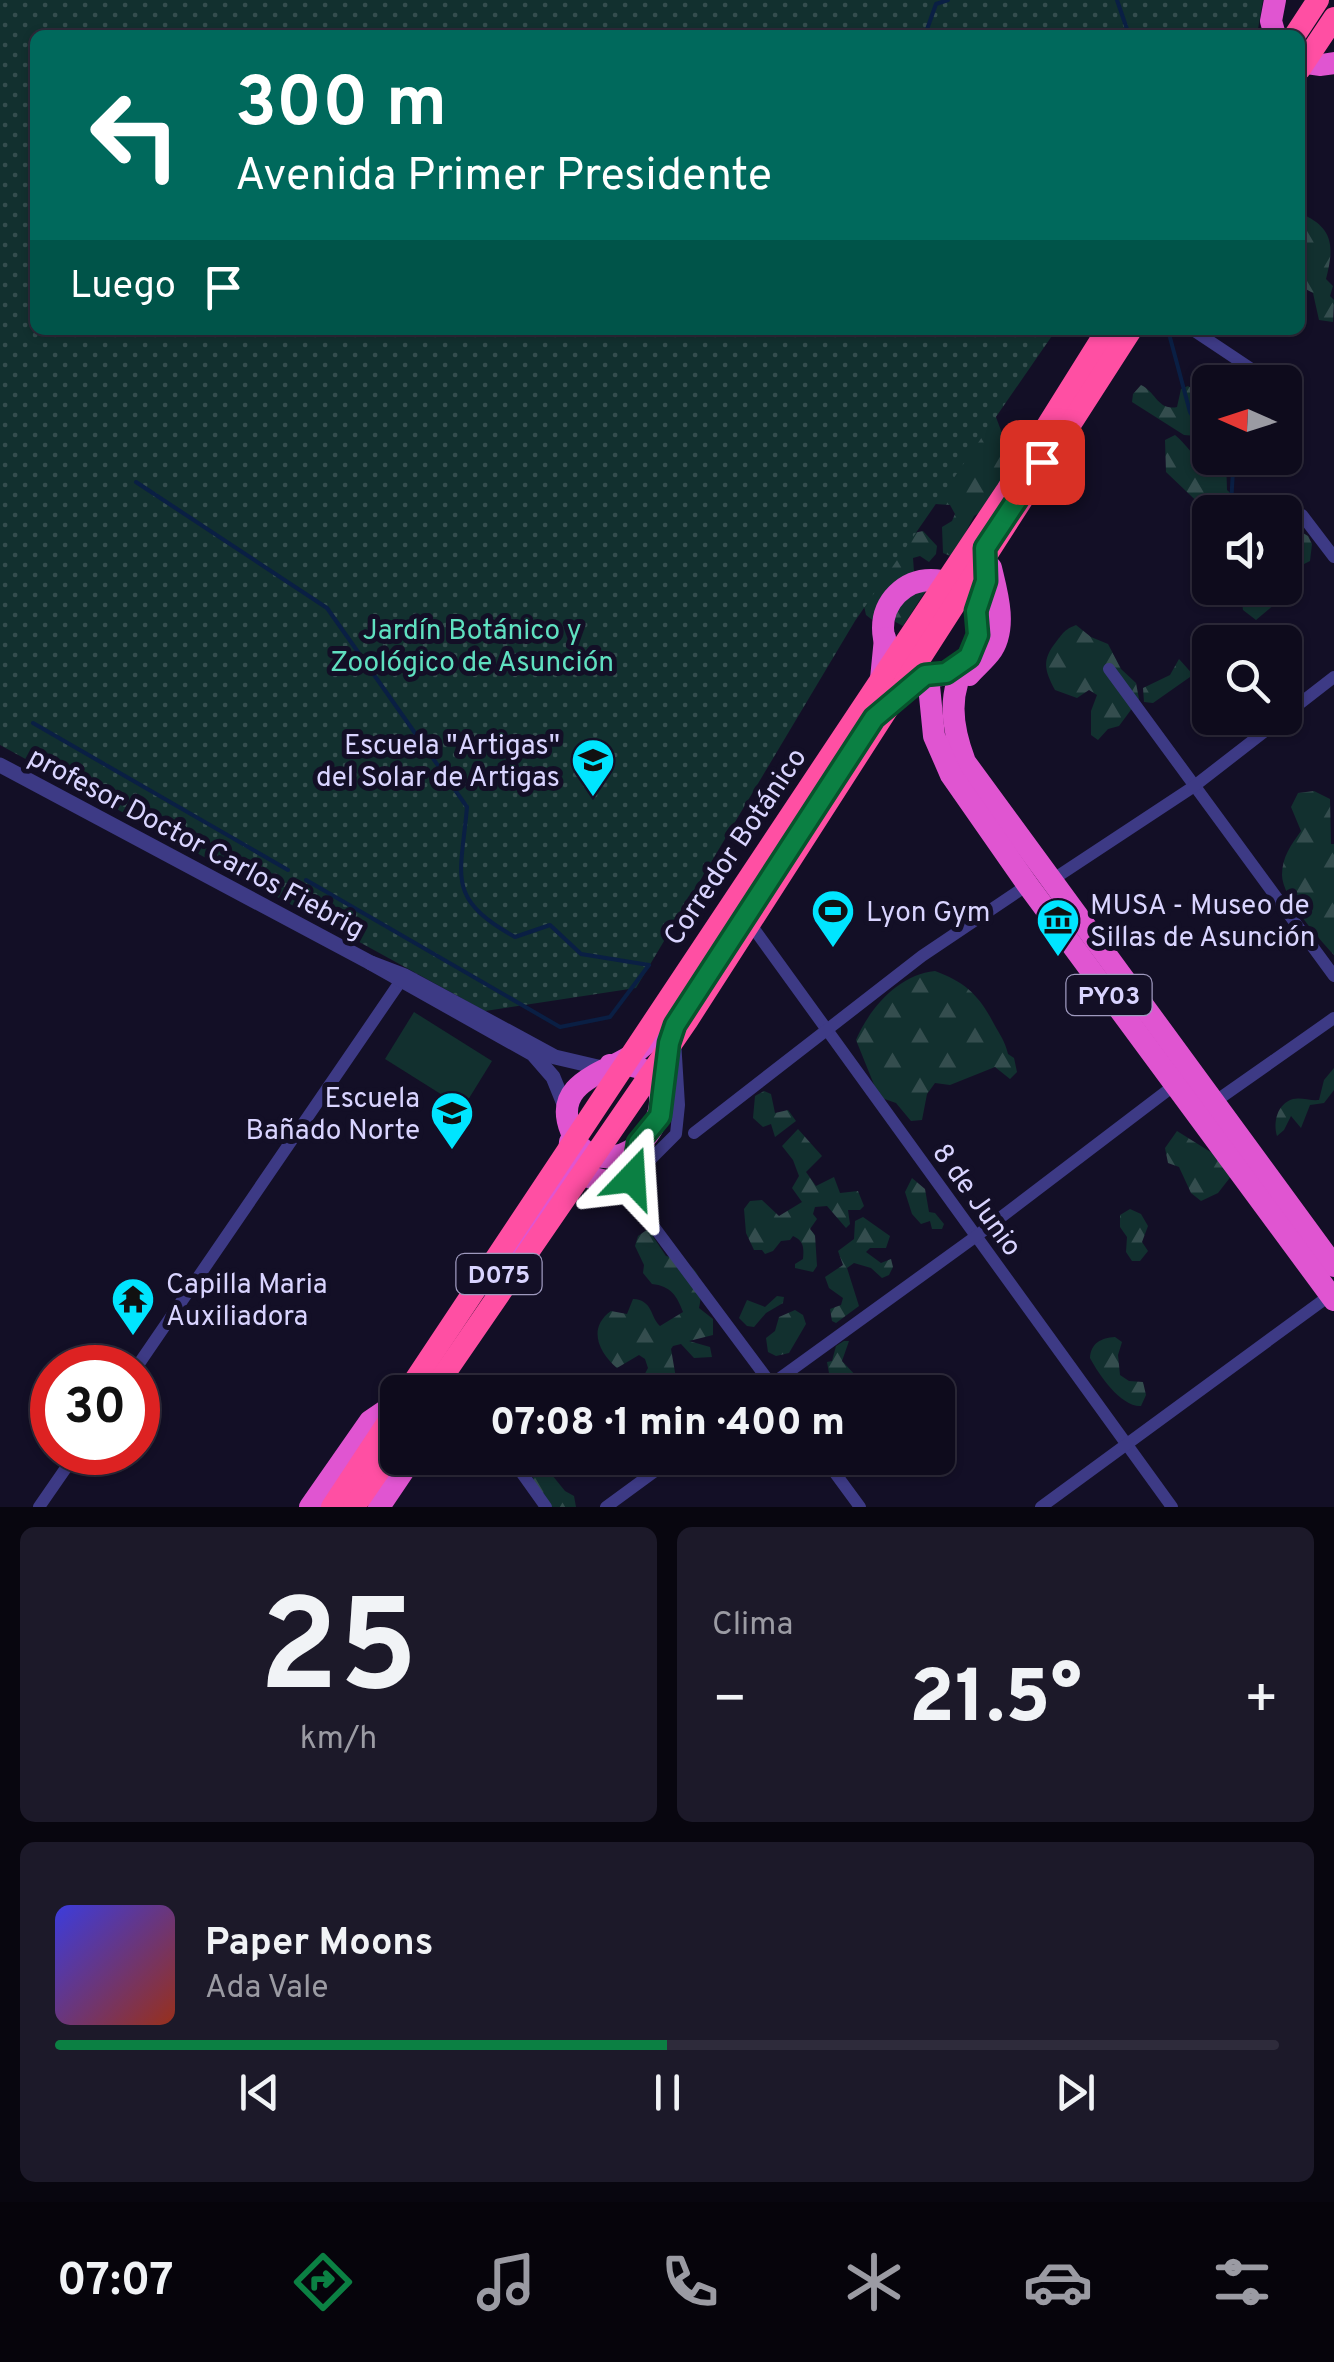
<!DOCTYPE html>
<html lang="es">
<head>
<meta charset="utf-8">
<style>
	:root { --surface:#0e0b1c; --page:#1c1929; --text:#f1f3f6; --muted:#9b9ba3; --line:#2e2b3b; --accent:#0b8043 }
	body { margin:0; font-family:Overpass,sans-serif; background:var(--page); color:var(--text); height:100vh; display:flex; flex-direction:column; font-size:38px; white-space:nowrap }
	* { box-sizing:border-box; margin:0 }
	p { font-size:32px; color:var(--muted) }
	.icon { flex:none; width:55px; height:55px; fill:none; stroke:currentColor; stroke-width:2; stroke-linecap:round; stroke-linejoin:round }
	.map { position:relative; height:1507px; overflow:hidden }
	.drawer { display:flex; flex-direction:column; gap:20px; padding:20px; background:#08060f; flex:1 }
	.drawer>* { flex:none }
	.top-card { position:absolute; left:30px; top:30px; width:1275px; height:305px; border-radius:15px; box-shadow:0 2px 8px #0004,0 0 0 2px var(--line); background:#00695c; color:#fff; overflow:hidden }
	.needle { width:65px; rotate:273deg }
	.tools { position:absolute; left:1192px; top:365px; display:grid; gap:20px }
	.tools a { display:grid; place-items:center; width:110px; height:110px; border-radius:15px; background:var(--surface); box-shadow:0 2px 8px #0004,0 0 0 2px var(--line); font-size:50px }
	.speed { position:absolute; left:30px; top:1345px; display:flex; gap:20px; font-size:50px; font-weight:700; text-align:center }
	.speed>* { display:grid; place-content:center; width:130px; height:130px; border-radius:50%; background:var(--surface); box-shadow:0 2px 8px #0004,0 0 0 2px var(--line); line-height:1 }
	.speed .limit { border:15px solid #d22; background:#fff; color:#111 }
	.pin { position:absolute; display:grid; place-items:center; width:85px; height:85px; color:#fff; margin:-42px; border-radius:20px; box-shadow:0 5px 15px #0006 }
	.me { position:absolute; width:110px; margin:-55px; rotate:20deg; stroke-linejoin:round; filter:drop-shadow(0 0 8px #0008) }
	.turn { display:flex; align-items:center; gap:35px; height:210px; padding:0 40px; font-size:45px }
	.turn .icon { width:130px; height:130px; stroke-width:2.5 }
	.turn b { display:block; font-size:70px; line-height:85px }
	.then { display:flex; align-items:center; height:95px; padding:0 40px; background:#0003; gap:20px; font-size:38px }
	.big { font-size:75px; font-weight:800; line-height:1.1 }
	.drawer .tile { flex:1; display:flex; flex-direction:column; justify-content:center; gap:15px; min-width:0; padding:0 35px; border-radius:15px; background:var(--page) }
	.drawer .dial { align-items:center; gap:0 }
	.dial b { font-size:130px; line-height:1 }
	.song { display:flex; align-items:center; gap:30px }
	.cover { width:120px; height:120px; border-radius:15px; background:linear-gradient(135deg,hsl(240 70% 55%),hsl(10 70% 35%)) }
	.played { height:10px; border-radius:5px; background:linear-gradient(90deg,var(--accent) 50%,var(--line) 50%) }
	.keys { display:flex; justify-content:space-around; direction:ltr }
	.heat { display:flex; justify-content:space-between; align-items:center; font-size:55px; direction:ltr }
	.drawer .tiles { flex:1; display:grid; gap:20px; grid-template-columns:1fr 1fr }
	.tile:last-child { grid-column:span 2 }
	.trip { position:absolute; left:380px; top:1375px; width:575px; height:100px; border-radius:15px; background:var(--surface); box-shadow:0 2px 8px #0004,0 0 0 2px var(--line); font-weight:800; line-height:100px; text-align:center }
	.menu { display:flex; height:160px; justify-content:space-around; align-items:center; background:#06040b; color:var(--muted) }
	.menu .icon { width:70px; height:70px }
	.menu .selected { color:var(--accent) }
	.menu b { font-size:45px; color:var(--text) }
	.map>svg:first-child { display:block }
</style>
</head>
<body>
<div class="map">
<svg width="1334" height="1507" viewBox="0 0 1334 1507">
	<defs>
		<pattern id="forest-firs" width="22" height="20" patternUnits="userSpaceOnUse" patternTransform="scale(2.5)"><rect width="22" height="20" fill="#12302f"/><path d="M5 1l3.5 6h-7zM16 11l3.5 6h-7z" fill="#344d4e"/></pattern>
		<pattern id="park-dots" width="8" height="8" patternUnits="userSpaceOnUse" patternTransform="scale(2.5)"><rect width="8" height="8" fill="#12302f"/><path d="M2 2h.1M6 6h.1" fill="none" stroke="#344d4e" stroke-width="1.8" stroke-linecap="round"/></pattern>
	</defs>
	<rect width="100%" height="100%" fill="#130f26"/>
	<polygon fill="#12302f" points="414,1012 492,1061 463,1108 385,1059"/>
	<g fill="url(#forest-firs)">
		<path d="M1304 215C1334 229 1334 248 1326 279L1333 286 1330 296 1334 300 1333 322 1319 320 1313 293 1300 286V250L1306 246 1300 226Z"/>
		<polygon points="801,330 994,412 1002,433 1021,436 1026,441 984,510 974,516 953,557 943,553 942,527 952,521 955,514 950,505 935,504 909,534 923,531 937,546 936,554 929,562 920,556 913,558 914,572 928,578 930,584 903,626 888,618 875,622 866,615"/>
		<path d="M1141 385C1156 392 1158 411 1177 407L1181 389 1188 386 1209 399 1210 437 1184 435 1132 402 1133 394Z"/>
		<path d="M1175 435C1187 445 1193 457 1206 464L1216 458 1226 459 1227 490 1251 512 1210 514 1166 472 1165 440Z"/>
		<polygon points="1303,533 1308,536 1312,544 1310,561 1292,570 1294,588 1256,620 1243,610 1240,588 1285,588 1285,539"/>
		<path d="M1076 625 1091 637 1108 644 1121 669 1136 683 1139 699 1119 726 1108 729 1098 740 1091 735V711L1097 695 1089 690 1077 698 1055 690C1044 669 1042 660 1056 642 1064 632 1064 630 1076 625Z"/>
		<polygon points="1179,659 1196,678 1190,677 1153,703 1144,702 1143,688 1170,675"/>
		<path d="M1314 791 1330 799 1331 844H1334V955C1319 939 1282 897 1282 875 1282 857 1291 845 1301 831L1291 807 1298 793Z"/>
		<path d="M935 971C965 982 979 995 994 1024 1000 1035 1005 1041 1008 1054L1014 1058 1017 1072 1010 1079 995 1067 950 1085 935 1083 927 1094 922 1120 911 1121 896 1103 879 1097 856 1040C869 1009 899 974 935 971Z"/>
		<path d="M1334 1068V1090L1324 1103 1310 1105 1301 1128 1291 1116 1284 1130 1277 1136C1273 1122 1277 1104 1293 1099 1301 1097 1310 1101 1319 1100L1324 1080Z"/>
		<polygon points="764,1091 771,1094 775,1113 788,1110 796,1121 775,1137 771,1124 763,1127 753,1118 755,1096"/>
		<path d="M798 1129 822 1156 806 1172 816 1186 834 1177 840 1193 858 1191 864 1206 860 1210H848L850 1224 846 1228 827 1206 815 1207 813 1214 817 1219 810 1229 815 1235 817 1266 813 1272 795 1268V1264L803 1259C804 1248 804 1241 793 1236L790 1240 781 1241 773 1251 765 1254 762 1250H754L746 1233 744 1209 750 1201 762 1200 779 1216 802 1202 792 1188 799 1176 793 1160 782 1146Z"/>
		<polygon points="1177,1131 1217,1156 1232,1175 1218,1193 1201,1201 1191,1193 1179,1167 1168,1163 1165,1148"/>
		<polygon points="912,1178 925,1189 929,1212 935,1213 944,1224 942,1229 932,1229 930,1221 921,1224 912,1214 905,1192"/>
		<polygon points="1130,1209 1141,1214 1148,1226 1142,1242 1148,1251 1140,1261 1132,1261 1126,1252 1127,1237 1120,1227 1120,1215"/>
		<polygon points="863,1217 890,1236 886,1248 870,1248 866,1252 881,1263 891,1259 893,1267 889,1275 882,1278 871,1268 854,1263 847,1268 859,1306 836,1323 832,1321 830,1309 841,1305 843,1298 829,1288 825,1277 843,1265 838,1251 854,1239 855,1221"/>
		<path d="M648 1229 666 1256C695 1262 706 1276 699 1308L713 1319V1335L689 1341 710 1347 712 1357 694 1358 681 1344 673 1346 671 1349 677 1384 666 1392H641L640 1383 648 1368 645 1359 639 1355 617 1368C599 1353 587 1328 611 1311L627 1314 633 1299C653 1300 650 1317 660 1326L683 1312C677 1296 671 1286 652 1284L643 1273 644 1265 635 1246 638 1236Z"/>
		<polygon points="777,1296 784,1297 783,1303 766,1313 754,1327 747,1326 739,1318 747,1300 765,1307"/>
		<polygon points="795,1310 803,1315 806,1324 789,1353 776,1356 768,1352 766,1338 775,1331 779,1317"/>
		<path d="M1115 1337 1122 1342 1118 1355 1120 1375 1129 1381 1143 1382 1146 1395 1141 1406C1121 1407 1099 1375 1090 1358 1091 1343 1101 1338 1115 1337Z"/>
		<polygon points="844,1341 849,1341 842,1361 859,1379 847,1392 827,1378 829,1373 827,1362 832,1361 836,1346"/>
		<polygon points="549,1458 548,1470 565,1491 574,1496 576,1507 552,1507 535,1487 529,1459"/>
	</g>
	<polygon fill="url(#park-dots)" points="0,0 1263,0 1257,35 35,35 35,330 1056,330 855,621 636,988 485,1011 0,745"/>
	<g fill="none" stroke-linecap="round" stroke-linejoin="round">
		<g stroke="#0a1f44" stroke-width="4">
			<polyline points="1117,0 1129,35"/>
			<polyline points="925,35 936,4 948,0"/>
			<polyline points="1168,330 1190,412 1210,445"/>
			<polyline points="1218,458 1233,470 1231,505 1236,512"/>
			<polyline points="136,482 327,608 422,743"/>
			<polyline points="1247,588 1249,593"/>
			<polyline points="33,723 288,870"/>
			<path d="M306 880 560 1027 610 1017 649 965 581 954 550 925 515 937C445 898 461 877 467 807L432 757"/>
		</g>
		<g stroke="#3d3a85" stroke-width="12">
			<polyline points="1193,330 1271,382"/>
			<polyline points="1302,515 1334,557"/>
			<polyline points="1109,669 1334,976"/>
			<polyline points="1285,715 1334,677"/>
			<polyline points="1049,882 1193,787 1282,718"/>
			<polyline points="749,922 1172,1507"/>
			<polyline points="1213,1103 1334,1018"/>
			<polyline points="694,1133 922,956 1029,884"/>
			<polyline points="632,1178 676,1134 679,1105 675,1040"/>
			<polyline points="613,1183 634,1200 777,1392"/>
			<polyline points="136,1368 400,982"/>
			<polyline points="761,1392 975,1237 1180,1081"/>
			<polyline points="511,1458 546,1507"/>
			<polyline points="824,1458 860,1507"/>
			<polyline points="39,1507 77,1452"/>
			<polyline points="606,1507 673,1458"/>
			<polyline points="1041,1507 1333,1293"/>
		</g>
		<g stroke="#3d3a85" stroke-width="15">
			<polyline points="0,765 371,963"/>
			<polyline points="566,1109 553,1077 533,1054 371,963 405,976 555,1057 602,1068"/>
		</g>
		<g stroke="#e055d1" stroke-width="22">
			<polyline points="1275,35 1271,21 1275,0"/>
			<polyline points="1300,62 1321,65 1334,63"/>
			<circle cx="931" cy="628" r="48"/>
			<polyline points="976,611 986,581 985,548"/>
			<path d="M969 657C947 692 951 725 965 762L1334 1266"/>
			<path d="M969 675C976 667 986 659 992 650 1007 626 997 593 991 568"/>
			<polyline points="928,676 934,736 951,775 1027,884 1334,1300"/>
			<polyline points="880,689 885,638"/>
			<path d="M610 1065C695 1057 659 1169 596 1156 583 1153 575 1143 571 1131 552 1084 602 1074 629 1057 642 1048 658 1033 668 1021 696 986 719 944 743 906"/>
			<polyline points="567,1172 615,1183 632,1178"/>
			<polyline points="505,1265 567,1172 570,1142"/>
			<polyline points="310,1507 370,1421 398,1402"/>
			<polyline points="379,1507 412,1458"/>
		</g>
		<g stroke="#ff4fa3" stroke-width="22">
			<polyline points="1295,35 1318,0"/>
			<polyline points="332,1507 398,1407"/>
			<polyline points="354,1507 398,1443"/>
		</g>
		<g stroke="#ff4fa3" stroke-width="22">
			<polyline points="1300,69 1334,18"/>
			<polyline points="407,1392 1007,490 1107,330"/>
			<polyline points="432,1392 687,1021 1131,330"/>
		</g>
	</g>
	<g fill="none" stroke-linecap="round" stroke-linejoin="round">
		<g stroke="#07532c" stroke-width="25">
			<polyline id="route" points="632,1178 638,1143 660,1116 669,1043 675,1025 874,718 925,675 946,673 969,657 978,635 976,611 986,581 985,548 1042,462"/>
		</g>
		<use href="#route" stroke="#0b8043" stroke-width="18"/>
	</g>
	<defs>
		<g id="school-pin" transform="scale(2.25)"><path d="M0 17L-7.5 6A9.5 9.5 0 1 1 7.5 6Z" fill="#00e5ff" stroke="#130f26"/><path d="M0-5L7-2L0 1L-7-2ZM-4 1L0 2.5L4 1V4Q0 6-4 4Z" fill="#111"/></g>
		<g id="stadium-pin" transform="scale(2.25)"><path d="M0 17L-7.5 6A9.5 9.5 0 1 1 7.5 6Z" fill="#00e5ff" stroke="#130f26"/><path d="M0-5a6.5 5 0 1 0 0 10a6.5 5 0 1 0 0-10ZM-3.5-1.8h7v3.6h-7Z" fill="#111"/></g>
		<g id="museum-pin" transform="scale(2.25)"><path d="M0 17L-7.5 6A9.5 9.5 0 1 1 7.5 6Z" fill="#00e5ff" stroke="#130f26"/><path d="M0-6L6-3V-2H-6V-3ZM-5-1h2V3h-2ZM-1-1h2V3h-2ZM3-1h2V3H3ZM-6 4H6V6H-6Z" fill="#111"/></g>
		<g id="temple-pin" transform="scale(2.25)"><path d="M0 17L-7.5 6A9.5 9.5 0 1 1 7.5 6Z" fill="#00e5ff" stroke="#130f26"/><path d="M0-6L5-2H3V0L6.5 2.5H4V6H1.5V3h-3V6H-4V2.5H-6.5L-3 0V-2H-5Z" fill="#111"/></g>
	</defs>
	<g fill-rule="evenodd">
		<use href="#school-pin" x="593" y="760"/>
		<use href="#stadium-pin" x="833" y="911"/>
		<use href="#museum-pin" x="1058" y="920"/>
		<use href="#school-pin" x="452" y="1113"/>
		<use href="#temple-pin" x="133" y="1299"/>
	</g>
	<g text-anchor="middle" stroke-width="10" stroke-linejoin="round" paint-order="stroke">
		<g fill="#130f26" stroke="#9e99be" stroke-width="2.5">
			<rect x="1066.5" y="975" width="85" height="40" rx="8"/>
			<rect x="456.5" y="1254" width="85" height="40" rx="8"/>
		</g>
		<g font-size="25" font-weight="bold" fill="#d9d4ff">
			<text x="1109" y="1004">PY03</text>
			<text x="499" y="1283">D075</text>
		</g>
		<g font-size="28" fill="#5fe0c0" stroke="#130f26">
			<text x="472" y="639">Jardín Botánico y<tspan x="472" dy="32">Zoológico de Asunción</tspan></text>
		</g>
		<g font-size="28" fill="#d9d4ff" stroke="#130f26" text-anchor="start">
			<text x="560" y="754" text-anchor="end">Escuela "Artigas"<tspan x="560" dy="32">del Solar de Artigas</tspan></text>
			<text x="1090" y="914">MUSA - Museo de<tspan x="1090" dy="32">Sillas de Asunción</tspan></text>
			<text x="866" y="921">Lyon Gym</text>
			<text x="420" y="1107" text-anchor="end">Escuela<tspan x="420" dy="32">Bañado Norte</tspan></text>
			<text x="166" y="1293">Capilla Maria<tspan x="166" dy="32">Auxiliadora</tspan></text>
		</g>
		<g font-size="28" fill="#d9d4ff" stroke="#130f26">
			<text transform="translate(197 842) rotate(28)" y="10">profesor Doctor Carlos Fiebrig</text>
			<text transform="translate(734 846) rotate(-56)" y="10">Corredor Botánico</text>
			<text transform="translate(978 1199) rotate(54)" y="10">8 de Junio</text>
		</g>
	</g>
</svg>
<div class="tools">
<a><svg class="needle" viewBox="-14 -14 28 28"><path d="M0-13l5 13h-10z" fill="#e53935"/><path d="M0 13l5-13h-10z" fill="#9b9ba3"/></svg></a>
<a><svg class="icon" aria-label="sound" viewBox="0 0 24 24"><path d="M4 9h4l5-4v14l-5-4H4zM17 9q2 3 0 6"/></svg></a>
<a><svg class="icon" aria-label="search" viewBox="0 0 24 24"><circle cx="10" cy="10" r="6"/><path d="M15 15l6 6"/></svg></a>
</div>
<div class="speed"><div class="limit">30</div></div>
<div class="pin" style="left:1042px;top:462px;background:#d93025"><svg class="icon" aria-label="arrive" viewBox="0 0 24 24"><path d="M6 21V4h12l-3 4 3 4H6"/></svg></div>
<svg class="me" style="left:632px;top:1178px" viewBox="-20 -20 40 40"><path d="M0-17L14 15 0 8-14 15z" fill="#0b8043" stroke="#fff" stroke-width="4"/></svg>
<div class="trip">07:08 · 1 min · 400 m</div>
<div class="top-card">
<div class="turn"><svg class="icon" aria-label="left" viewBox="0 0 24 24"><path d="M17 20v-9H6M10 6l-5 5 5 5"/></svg><div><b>300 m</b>Avenida Primer Presidente</div></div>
<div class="then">Luego<svg class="icon" aria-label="arrive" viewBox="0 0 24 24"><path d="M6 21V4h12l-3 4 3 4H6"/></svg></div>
</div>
</div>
<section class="drawer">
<div class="tiles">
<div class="tile dial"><b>25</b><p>km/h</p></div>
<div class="tile"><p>Clima</p>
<div class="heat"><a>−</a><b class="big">21.5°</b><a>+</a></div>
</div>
<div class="tile">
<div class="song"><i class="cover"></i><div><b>Paper Moons</b><p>Ada Vale</p></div></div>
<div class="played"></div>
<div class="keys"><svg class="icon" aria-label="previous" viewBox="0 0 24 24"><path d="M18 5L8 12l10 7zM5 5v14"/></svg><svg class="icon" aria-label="pause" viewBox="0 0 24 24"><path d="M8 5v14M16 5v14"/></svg><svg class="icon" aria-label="next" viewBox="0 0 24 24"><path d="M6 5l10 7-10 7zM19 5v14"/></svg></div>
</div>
</div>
</section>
<nav class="menu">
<b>07:07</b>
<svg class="icon selected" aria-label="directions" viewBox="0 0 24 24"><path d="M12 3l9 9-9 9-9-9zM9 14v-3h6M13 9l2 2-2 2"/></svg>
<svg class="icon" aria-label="music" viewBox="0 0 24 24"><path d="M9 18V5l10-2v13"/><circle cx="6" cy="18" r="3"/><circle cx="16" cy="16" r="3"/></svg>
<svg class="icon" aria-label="phone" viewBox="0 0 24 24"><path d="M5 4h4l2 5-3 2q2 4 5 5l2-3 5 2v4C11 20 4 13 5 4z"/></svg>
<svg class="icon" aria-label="climate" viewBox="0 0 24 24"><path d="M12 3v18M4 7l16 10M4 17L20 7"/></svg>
<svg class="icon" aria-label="car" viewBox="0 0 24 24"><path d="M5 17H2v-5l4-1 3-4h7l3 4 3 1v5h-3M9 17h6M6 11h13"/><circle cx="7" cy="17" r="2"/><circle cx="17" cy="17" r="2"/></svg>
<svg class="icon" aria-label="filters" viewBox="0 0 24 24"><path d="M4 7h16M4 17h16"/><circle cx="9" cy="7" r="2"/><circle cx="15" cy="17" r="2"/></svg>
</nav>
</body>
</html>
